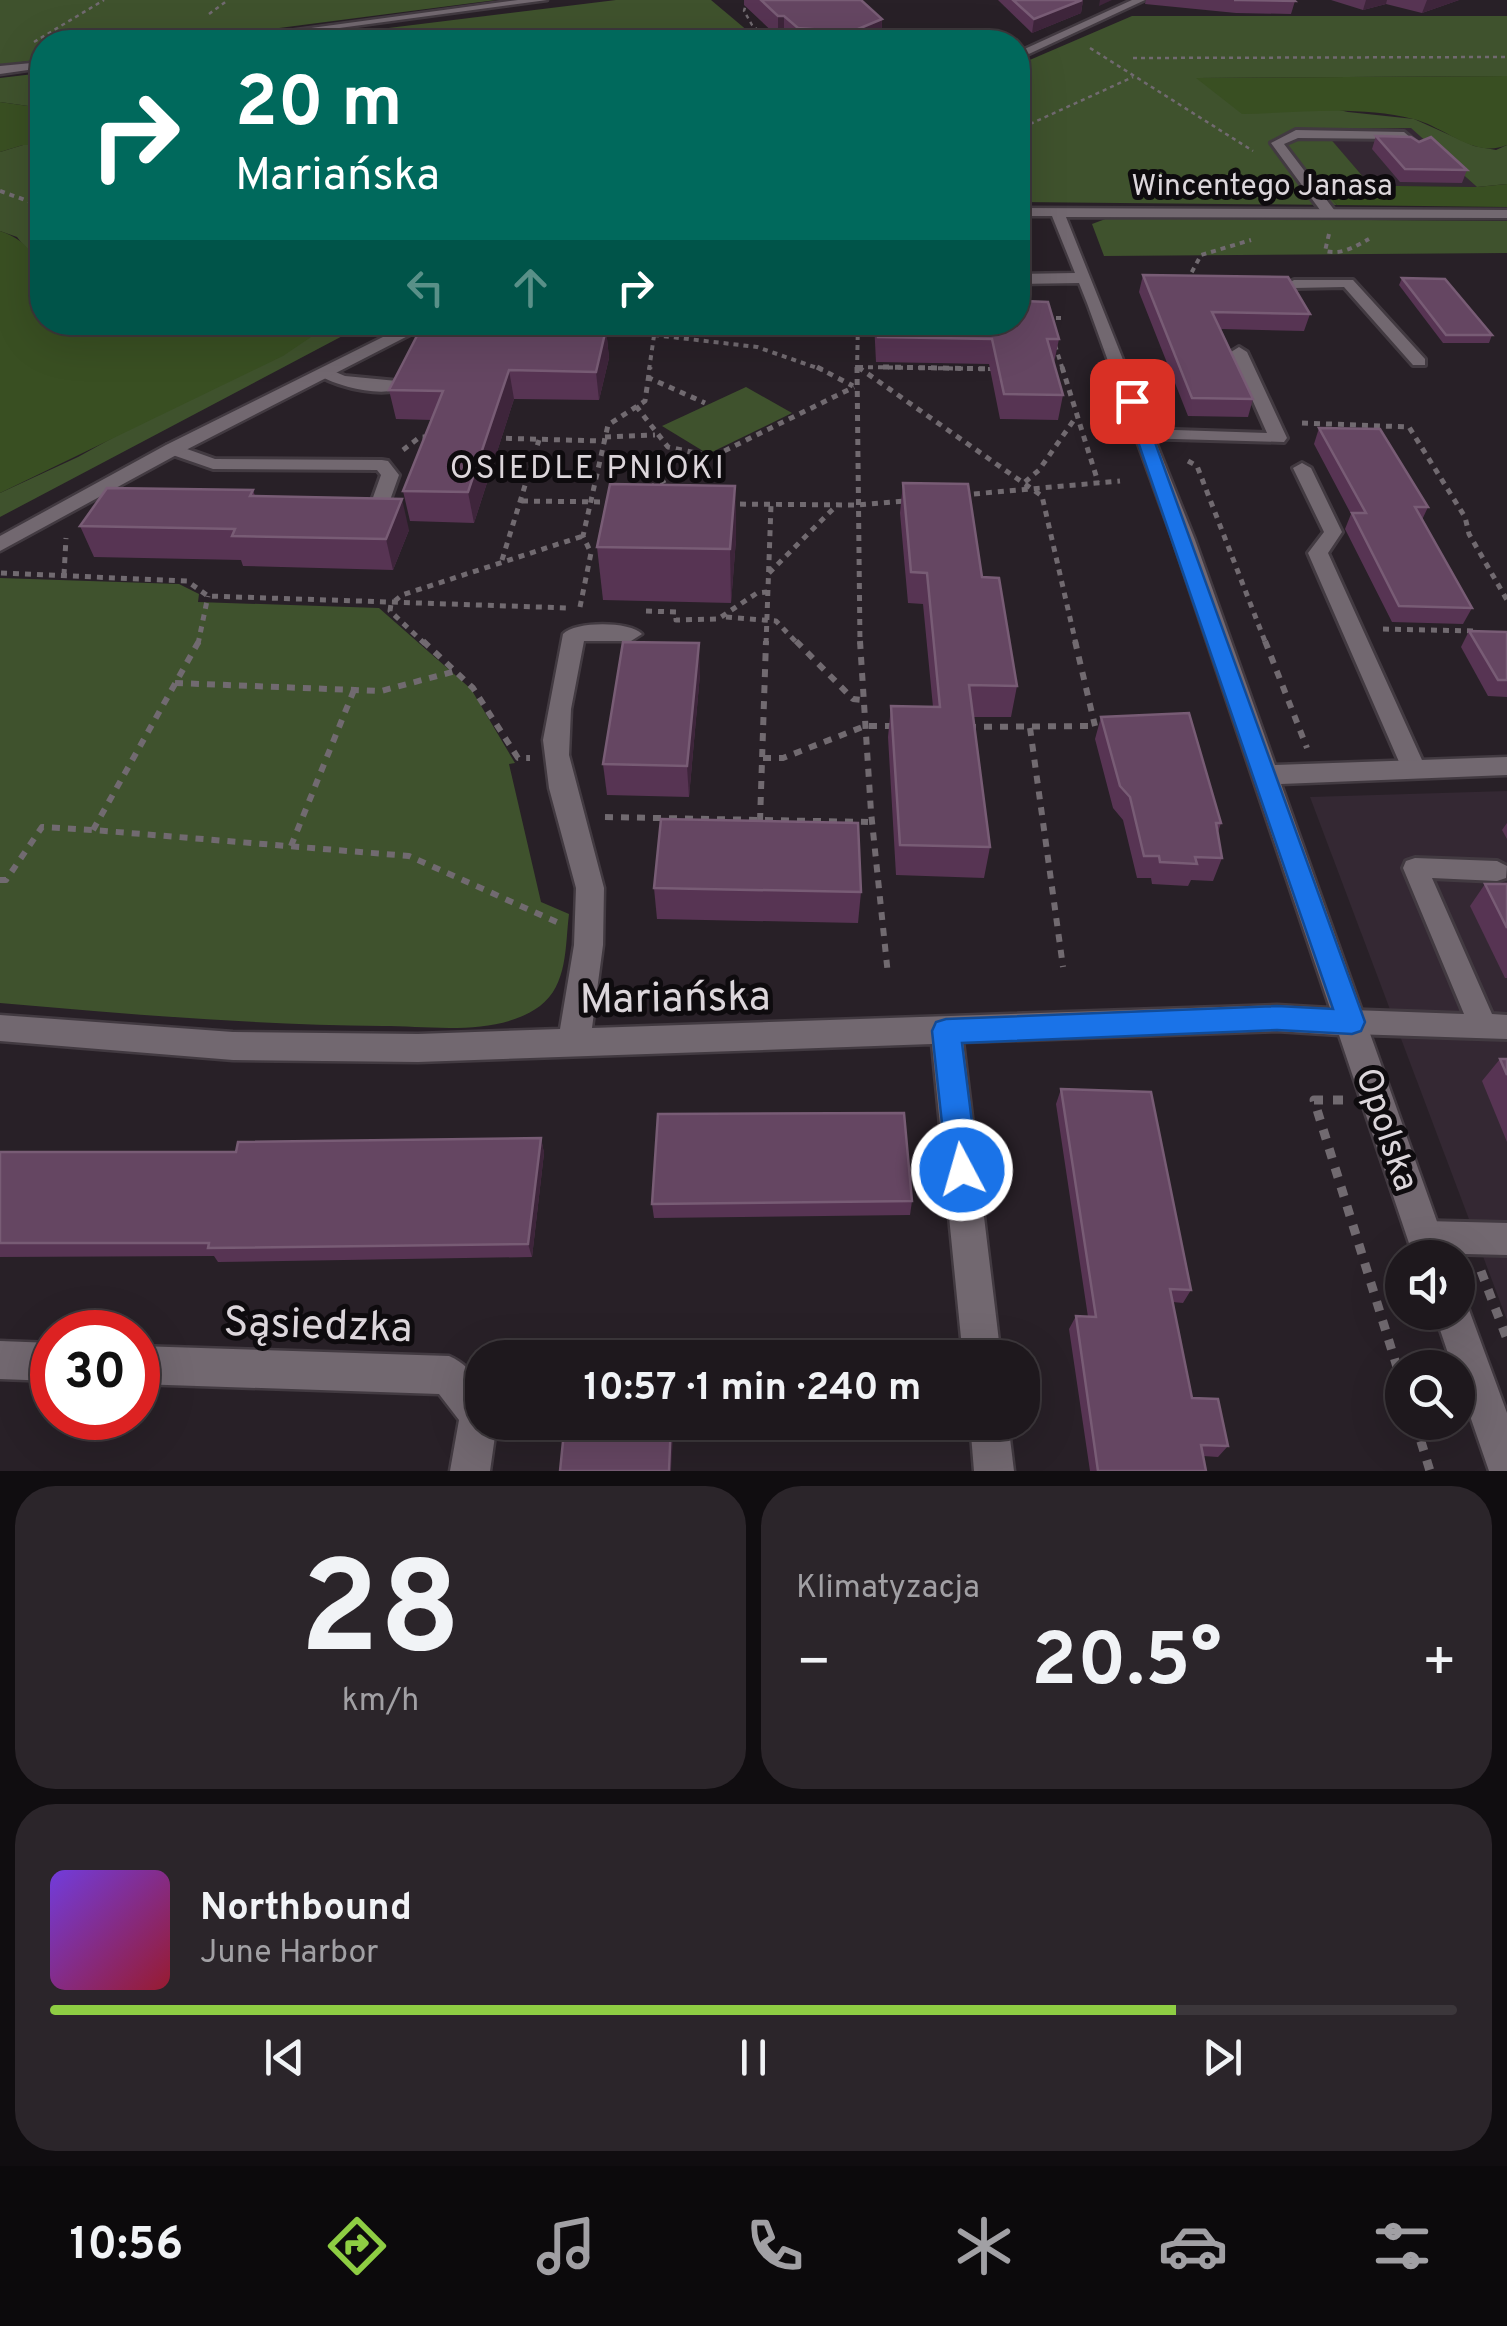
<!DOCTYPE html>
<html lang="pl">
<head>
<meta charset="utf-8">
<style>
	:root { --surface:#1e181d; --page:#2b252a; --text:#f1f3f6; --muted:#a1a0a4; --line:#3c373b; --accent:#8ecd43 }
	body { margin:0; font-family:Overpass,sans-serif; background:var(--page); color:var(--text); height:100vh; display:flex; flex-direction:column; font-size:38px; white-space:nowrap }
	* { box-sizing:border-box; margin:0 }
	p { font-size:32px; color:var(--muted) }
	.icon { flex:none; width:55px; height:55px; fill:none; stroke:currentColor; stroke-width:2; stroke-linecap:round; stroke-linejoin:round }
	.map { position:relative; height:1471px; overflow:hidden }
	.side { display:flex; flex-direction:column; gap:15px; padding:15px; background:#100d10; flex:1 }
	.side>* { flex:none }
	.top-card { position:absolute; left:30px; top:30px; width:1000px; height:305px; border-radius:40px; box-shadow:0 10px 40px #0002,0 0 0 2px var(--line); background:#00695c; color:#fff; overflow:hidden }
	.tools { position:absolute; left:1385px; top:1240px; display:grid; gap:20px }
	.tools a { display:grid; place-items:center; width:90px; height:90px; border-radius:50%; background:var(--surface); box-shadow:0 10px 40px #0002,0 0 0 2px var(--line); font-size:50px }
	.speed { position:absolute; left:30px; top:1310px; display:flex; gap:20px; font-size:50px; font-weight:700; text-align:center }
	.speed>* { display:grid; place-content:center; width:130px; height:130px; border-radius:50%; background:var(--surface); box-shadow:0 10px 40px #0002,0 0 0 2px var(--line); line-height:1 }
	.speed .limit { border:15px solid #d22; background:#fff; color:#111 }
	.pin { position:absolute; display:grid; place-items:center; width:85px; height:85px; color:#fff; margin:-42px; border-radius:20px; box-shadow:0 5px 15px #0006 }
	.me { position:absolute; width:110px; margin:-55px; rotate:354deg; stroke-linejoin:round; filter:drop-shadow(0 0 8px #0008) }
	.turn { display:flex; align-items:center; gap:35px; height:210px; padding:0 40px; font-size:45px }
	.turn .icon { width:130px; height:130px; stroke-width:2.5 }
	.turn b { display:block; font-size:70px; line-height:85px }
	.lanes { display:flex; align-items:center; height:95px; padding:0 40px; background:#0003; justify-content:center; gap:50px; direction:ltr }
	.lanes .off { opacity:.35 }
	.big { font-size:75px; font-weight:700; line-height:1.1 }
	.side .widget { flex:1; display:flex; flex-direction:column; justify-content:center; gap:15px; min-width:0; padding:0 35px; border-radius:40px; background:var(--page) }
	.side .dial { align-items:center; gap:0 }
	.dial b { font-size:130px; line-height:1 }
	.song { display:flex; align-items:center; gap:30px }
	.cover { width:120px; height:120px; border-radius:15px; background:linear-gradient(135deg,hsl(260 70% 55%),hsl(350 70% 35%)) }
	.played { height:10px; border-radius:5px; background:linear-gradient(90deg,var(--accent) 80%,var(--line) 80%) }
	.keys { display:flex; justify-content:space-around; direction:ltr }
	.heat { display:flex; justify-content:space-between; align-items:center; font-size:55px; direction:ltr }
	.side .tiles { flex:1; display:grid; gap:15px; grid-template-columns:1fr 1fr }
	.widget:last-child { grid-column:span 2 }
	.trip { position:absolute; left:465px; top:1340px; width:575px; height:100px; border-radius:40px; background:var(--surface); box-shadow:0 10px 40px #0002,0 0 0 2px var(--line); font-weight:700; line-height:100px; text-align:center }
	.dock { display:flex; height:160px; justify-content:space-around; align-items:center; background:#0c0a0c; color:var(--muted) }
	.dock .icon { width:70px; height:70px }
	.dock .selected { color:var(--accent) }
	.dock b { font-size:45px; color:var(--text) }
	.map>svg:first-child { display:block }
</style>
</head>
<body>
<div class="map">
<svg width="1507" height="1471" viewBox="0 0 1507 1471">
	<rect width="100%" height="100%" fill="#282027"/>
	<g fill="#342833">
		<polygon points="1411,127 1477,187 1371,186 1321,129"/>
		<polygon points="1507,791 1507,1320 1310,797"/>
	</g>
	<g fill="#3f522d">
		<polygon points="0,0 496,0 171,42 42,42 42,59 0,65"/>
		<polygon points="616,0 711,0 761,42 275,42"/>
		<polygon points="1132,16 1507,16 1507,76 1198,78 1348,112 1414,119 1474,146 1496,150 1507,145 1507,184 1477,187 1411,128 1322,129 1371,186 1320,186 1337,205 1018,202 1018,65"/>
		<polygon points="42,73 42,108 0,102 0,78"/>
		<polygon points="23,145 42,145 37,151 42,157 42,269 17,237 0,231 0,152"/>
		<polygon points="1108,218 1507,221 1507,253 1104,256 1092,224"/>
		<polygon points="316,323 367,323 0,517 0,493 78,457 321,323"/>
		<polygon points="746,387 792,413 708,454 662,426"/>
		<path d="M0 578 179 584 199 594 198 602 379 608 471 689 515 763 509 764 541 902 569 914C565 946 568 985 540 1006 498 1037 431 1026 383 1026 254 1025 128 1014 0 1003Z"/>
	</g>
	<g fill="#394f22">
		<path d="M1507 76V145C1474 159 1444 126 1413 119 1358 105 1297 113 1242 114L1196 78Z"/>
		<polygon points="0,102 42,108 42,145 23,145 0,152"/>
		<polygon points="1507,184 1507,207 1337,205 1319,185 1477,187"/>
		<path d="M0 231C45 246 42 283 42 322L322 323 317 333 283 356 0 493Z"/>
	</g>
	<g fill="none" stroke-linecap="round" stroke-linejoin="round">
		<g stroke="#423a41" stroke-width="6">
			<g id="lane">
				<polygon points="1296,130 1404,132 1423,148 1413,151 1401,139 1298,138 1284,144 1335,211 1328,215 1323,214 1271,143"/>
				<polygon points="1353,280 1425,359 1425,365 1413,365 1344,287 1294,288 1287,284 1294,280"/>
				<polygon points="1239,347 1247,352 1287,438 1284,442 1138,438 1138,430 1144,429 1267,433 1231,352"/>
				<path d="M326 368 345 376 397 381 405 386C386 399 340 387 320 376V370Z"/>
				<polygon points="173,444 215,459 382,460 388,461 399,475 389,503 380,508 371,503 381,475 377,470 213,469 167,453 167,445"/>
				<polygon points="1302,463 1311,468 1342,532 1328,553 1427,771 1423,777 1407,777 1403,771 1308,553 1324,532 1293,468"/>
				<polygon points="1415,858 1497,861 1507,866 1506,878 1497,881 1432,878 1492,1014 1507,1015 1507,1039 1352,1034 1342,1030 1338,1022 1342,1014 1352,1010 1464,1014 1403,868 1406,861"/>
				<polygon points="1425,1221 1507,1223 1507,1255 1425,1253 1414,1248 1409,1237 1414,1226"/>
			</g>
		</g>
		<g stroke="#423a41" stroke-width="5">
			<g id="street">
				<polygon points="1132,0 1145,0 1018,59 1018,52"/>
				<path d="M1018 208 1507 210V218L1066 217 1195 540 1275 765 1507 757V775L1281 784 1450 1258H1414L1339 1035 1277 1031 963 1042 1001 1358H963L932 1044 418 1062 233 1060 0 1041V1015L233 1032 418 1034 560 1029 574 945 576 888 549 788 543 740 563 634C575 621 630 621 642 634L631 641H584L571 709 569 755 604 888 603 945 592 1028 1277 1005 1330 1008 1173 540 1087 303 1079 283 1018 284V274L1075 273 1052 216H1018Z"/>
				<polygon points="413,322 435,322 180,453 0,551 0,536 166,445"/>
				<polygon points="1458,1296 1465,1299 1507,1413 1507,1471 1489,1471 1458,1381 1458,1368 1453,1368 1434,1312 1458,1312"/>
				<polygon points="0,1341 52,1343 52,1381 0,1379"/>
				<path d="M138 1346 449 1356C479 1369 482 1393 482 1422H497L490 1471H450L459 1420 439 1394 138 1384Z"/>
				<polygon points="970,1422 1008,1422 1014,1471 974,1471"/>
			</g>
		</g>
		<g stroke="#423a41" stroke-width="5">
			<g id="secondary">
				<polygon points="518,0 547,0 236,42 208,42"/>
				<polygon points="42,62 42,68 0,74 0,66"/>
			</g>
		</g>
		<g stroke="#716a70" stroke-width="2.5" stroke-dasharray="4 4" stroke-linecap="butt">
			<polyline points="747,0 744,11 752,25 771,42"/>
			<polyline points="209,14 228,0"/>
			<polyline points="877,27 893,42"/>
			<polyline points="34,42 104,0"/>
			<polyline points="1090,48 1253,151"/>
			<polyline points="1133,58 1507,57"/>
			<polyline points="1018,95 1030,124 1024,161"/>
			<polyline points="1030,124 1133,77"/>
		</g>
		<g stroke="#716a70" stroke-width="4" stroke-dasharray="5 5" stroke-linecap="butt">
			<polyline points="1019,189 1024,158"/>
			<polyline points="0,191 42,206"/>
			<path d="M1329 234 1325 251C1342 255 1354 247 1369 239"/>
			<polyline points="1187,281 1201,255 1251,240"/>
			<polyline points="1046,318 1065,318"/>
			<polyline points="654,335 757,347 823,370"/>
			<polyline points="710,336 712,322"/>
			<polyline points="1055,345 1063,370"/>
			<polyline points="857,367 861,370"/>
			<polyline points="858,367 996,369"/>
			<polyline points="649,370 656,322"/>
			<polyline points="857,370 858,322"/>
		</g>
		<g stroke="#716a70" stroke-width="5" stroke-dasharray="6 6" stroke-linecap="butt">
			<polyline points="817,367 853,386"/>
			<polyline points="857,367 860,644"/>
			<polyline points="858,367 1042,496 1076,644"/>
			<polyline points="883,367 996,369"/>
			<polyline points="1062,367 1098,482"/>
			<polyline points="647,377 705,403"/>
			<polyline points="636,406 668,447 710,456"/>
			<polyline points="1302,423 1409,427 1465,517 1469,534 1507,600"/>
			<polyline points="605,437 655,435"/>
			<polyline points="494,438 603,441"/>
			<polyline points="403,450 420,437 431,437"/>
			<polyline points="1188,461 1197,466 1266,644"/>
			<polyline points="1025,482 1039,470 1076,417"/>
			<polyline points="649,488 854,387"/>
			<polyline points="962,495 1120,481"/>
			<polyline points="522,501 610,502"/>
			<polyline points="728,504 856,505 905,501"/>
			<polyline points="502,560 539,440"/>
			<polyline points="1,573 187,581 208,596 569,608"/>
			<polyline points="769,573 837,505"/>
			<polyline points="64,575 66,538"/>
			<polyline points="580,607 591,553 583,536 608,425 645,401 650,367"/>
			<polyline points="646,611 676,612 676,620 718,619 757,593 767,592"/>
			<polyline points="726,617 776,621 798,644"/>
			<polyline points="1383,629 1476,631"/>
			<polyline points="198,644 208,596"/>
			<polyline points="425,644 390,611 391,604 402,595 583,536"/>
			<polyline points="766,644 771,505"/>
		</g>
		<g stroke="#716a70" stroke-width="6" stroke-dasharray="8 8" stroke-linecap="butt">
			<polyline points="423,641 473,688 518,758 530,758"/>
			<polyline points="796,641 853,699 863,700"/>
			<polyline points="860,641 871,812 888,975"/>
			<polyline points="1075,641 1095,726"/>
			<polyline points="1265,641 1307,748"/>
			<polyline points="175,683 381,691 456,671"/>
			<polyline points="968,727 1095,726"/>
			<polyline points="1030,728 1063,967"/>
			<polyline points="763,758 783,758 865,726 895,726"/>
			<polyline points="605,817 868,822"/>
			<polyline points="760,821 766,641"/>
			<polyline points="93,830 199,641"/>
			<polyline points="291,846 354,690"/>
			<polyline points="0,880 6,880 42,827 93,830 409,856 559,923"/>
		</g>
		<g stroke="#716a70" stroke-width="9" stroke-dasharray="10 10" stroke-linecap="butt">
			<polyline points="1343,1100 1314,1100 1402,1383"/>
			<polyline points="1481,1271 1507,1339"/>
			<polyline points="1415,1422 1430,1471"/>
		</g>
		<use href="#lane" fill="#726870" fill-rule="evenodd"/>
		<use href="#street" fill="#726870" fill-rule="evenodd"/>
		<use href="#secondary" fill="#726870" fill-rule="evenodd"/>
	</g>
	<g fill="#573453">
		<polygon points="744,0 861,0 882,19 881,40 875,42 790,42 784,37 778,37 744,5"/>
		<polygon points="998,0 1083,0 1081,13 1032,33"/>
		<polygon points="1146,0 1294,0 1295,1 1291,14 1236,13 1145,4"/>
		<polygon points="1331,0 1459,0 1422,13 1386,4 1363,10"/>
		<polygon points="1376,136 1467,170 1462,183 1400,182 1372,149"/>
		<polygon points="1143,275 1310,314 1304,331 1221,329 1253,399 1248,417 1188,416 1139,292"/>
		<polygon points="1402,278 1492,335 1489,343 1443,343 1399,285"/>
		<polygon points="1024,301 1059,339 1054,363 1063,395 1058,420 1000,419 989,364 876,362 874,322 1018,322"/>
		<polygon points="747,322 844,322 844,334 747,332"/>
		<polygon points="606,329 609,358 599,400 514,399 474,523 410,521 403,491 432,420 396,419 389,390"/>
		<polygon points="1319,428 1428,507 1422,520 1472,608 1463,624 1392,622 1345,529 1351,514 1314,444"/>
		<polygon points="903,483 982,577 1017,686 1011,717 973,717 990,847 984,878 896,875 888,737 891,706 933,707 923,604 908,603 900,513"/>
		<polygon points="735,486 736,539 731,603 603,600 597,547"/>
		<polygon points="253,490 255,496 409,530 393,570 243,566 241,560 94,557 80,526"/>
		<polygon points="1469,631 1507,632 1507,697 1488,696 1461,647"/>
		<polygon points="700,674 689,797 607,795 603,764"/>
		<polygon points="1101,717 1221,823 1218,832 1222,858 1213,881 1191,880 1188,886 1152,884 1151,878 1137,878 1123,820 1113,808 1095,739"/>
		<polygon points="1507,823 1507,839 1502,830"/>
		<polygon points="1485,884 1507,884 1507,978 1505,978 1470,906"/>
		<polygon points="654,888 861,892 858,923 657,919"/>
		<polygon points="1500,1059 1507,1059 1507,1142 1482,1081"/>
		<polygon points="1061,1089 1191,1290 1183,1303 1173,1302 1192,1398 1228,1446 1218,1457 1203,1456 1206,1471 1090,1471 1069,1329 1076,1316 1088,1317 1056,1104"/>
		<polygon points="541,1138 544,1153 532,1257 218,1262 214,1256 0,1257 0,1152 236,1152"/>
		<polygon points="912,1201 910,1215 654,1218 652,1204"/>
	</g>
	<g fill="#3e253b">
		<polygon points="1083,0 1081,13 1032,33 1034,19"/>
		<polygon points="1100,0 1112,0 1099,6"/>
		<polygon points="1366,0 1387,0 1386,4 1363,10"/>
		<polygon points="1427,0 1459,0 1422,13"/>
		<rect x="778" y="16" width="6" height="21"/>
		<polygon points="882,19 881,40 875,42 851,42 851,32"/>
		<polygon points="606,329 609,358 599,400 596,372"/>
		<polygon points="509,370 514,399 474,523 468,492"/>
		<polygon points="735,486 736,539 731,603 730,549"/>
		<polygon points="402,499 409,530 393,570 386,539"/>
		<polygon points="699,643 700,674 689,797 687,766"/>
		<polygon points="541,1138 544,1153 532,1257 528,1244"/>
		<polygon points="671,1422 674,1422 671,1471 669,1471"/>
	</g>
	<g fill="#654662" stroke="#785c75" stroke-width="2.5">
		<polygon points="761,0 861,0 882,19 851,32 798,28 784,16 778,16"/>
		<polygon points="1013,0 1082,0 1034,19"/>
		<polygon points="1234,0 1294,0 1295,1 1239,0"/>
		<polygon points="1376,136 1411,137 1419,142 1431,137 1467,170 1405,169"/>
		<polygon points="1143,275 1288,277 1310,314 1212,312 1253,399 1192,398"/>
		<polygon points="1402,278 1445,279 1492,335 1446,335"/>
		<polygon points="1018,279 1024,301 1048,302 1059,339 1047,339 1063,395 1004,394 992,339 878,337 877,322 1018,322"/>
		<polygon points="421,328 504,331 505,328 606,329 596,372 509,370 468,492 403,491 443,391 389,390"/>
		<polygon points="1319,428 1380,429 1428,507 1415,507 1472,608 1399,606 1352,513 1366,513"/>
		<polygon points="903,483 968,484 982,577 999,578 1017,686 969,685 990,847 900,845 891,706 940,707 927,573 911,572"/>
		<polygon points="610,484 735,486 730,549 597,547"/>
		<polygon points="107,488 253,490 250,496 402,499 386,539 232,536 235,529 80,526"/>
		<polygon points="1469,631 1507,632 1507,680 1498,680"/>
		<polygon points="623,642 699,643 687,766 603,764"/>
		<polygon points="1189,713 1221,823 1216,823 1222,858 1195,857 1197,864 1160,862 1159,856 1144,856 1130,797 1120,786 1101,717"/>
		<polygon points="661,819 858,823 861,892 654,888"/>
		<polygon points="1485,884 1507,884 1507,928"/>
		<polygon points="1500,1059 1507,1059 1507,1075"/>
		<polygon points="1061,1089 1151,1092 1191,1290 1170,1289 1192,1398 1218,1399 1228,1446 1201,1445 1206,1471 1098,1471 1076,1316 1096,1317"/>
		<polygon points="904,1113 912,1201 652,1204 658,1114"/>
		<polygon points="541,1138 528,1244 208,1248 209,1243 0,1243 0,1152 236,1152 238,1142"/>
		<polygon points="574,1341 676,1342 675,1358 572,1358"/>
		<polygon points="565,1422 671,1422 669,1471 560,1471"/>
	</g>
	<polygon fill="#1a73e8" stroke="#114b97" stroke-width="2.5" points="1132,396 1140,401 1365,1022 1361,1031 1352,1034 1277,1030 962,1043 978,1170 973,1181 962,1185 951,1181 947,1170 932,1031 936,1022 946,1019 1277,1006 1333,1009 1124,401"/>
	<g text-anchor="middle" stroke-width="10" stroke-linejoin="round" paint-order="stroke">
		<g font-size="30" fill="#dcd6db" stroke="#0e0b0e">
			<text x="1262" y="195">Wincentego Janasa</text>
		</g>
		<g font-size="32" letter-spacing="2.5" fill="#dcd6db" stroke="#0e0b0e">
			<text x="588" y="478">OSIEDLE PNIOKI</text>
		</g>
		<g font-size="35" fill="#dcd6db" stroke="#0e0b0e">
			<text transform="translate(1388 1129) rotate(71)" y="12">Opolska</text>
		</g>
		<g font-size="42" fill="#dcd6db" stroke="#0e0b0e">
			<text transform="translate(675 996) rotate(-1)" y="15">Mariańska</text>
			<text transform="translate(318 1323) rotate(2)" y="15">Sąsiedzka</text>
		</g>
	</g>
</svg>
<div class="tools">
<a><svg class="icon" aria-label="sound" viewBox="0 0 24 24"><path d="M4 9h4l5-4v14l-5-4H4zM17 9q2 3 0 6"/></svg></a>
<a><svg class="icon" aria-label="search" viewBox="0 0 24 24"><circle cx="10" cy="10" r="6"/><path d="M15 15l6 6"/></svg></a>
</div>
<div class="speed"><div class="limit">30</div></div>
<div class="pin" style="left:1132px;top:401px;background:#d93025"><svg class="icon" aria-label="arrive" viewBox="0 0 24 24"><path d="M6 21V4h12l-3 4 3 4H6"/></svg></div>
<svg class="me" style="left:962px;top:1170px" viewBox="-20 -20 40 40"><circle r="17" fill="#1a73e8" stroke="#fff" stroke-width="3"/><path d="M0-11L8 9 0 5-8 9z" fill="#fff"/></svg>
<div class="trip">10:57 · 1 min · 240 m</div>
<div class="top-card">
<div class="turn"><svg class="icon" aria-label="right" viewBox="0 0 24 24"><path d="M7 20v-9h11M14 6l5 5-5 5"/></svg><div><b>20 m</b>Mariańska</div></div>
<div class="lanes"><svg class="icon off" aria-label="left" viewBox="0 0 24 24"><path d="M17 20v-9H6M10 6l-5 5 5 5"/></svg><svg class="icon off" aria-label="ahead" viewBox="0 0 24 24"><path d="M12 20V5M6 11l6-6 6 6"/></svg><svg class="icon" aria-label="right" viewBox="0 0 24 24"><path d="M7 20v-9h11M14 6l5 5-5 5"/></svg></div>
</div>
</div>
<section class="side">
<div class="tiles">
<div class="widget dial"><b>28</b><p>km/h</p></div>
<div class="widget"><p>Klimatyzacja</p>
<div class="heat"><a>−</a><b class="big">20.5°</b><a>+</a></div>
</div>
<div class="widget">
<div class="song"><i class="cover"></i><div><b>Northbound</b><p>June Harbor</p></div></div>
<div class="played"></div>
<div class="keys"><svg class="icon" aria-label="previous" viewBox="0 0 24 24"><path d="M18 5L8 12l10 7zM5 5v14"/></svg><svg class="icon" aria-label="pause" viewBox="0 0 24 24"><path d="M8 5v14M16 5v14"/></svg><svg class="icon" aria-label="next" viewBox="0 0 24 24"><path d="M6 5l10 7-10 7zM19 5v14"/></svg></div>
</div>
</div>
</section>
<nav class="dock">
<b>10:56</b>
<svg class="icon selected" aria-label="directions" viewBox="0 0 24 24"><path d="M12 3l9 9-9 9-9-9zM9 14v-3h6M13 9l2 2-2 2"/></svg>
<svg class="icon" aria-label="music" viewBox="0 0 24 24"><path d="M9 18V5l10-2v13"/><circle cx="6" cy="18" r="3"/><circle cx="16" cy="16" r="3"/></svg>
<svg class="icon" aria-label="phone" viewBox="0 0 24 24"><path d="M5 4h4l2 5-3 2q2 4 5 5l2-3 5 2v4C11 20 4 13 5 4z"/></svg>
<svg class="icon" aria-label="climate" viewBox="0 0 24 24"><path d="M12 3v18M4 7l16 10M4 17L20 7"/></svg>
<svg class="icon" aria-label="car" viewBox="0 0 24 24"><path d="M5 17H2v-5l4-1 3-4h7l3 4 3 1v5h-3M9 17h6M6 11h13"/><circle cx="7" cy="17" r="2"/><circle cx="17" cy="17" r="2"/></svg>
<svg class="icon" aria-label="filters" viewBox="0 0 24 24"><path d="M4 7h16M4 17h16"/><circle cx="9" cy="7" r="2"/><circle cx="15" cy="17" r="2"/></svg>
</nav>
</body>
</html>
